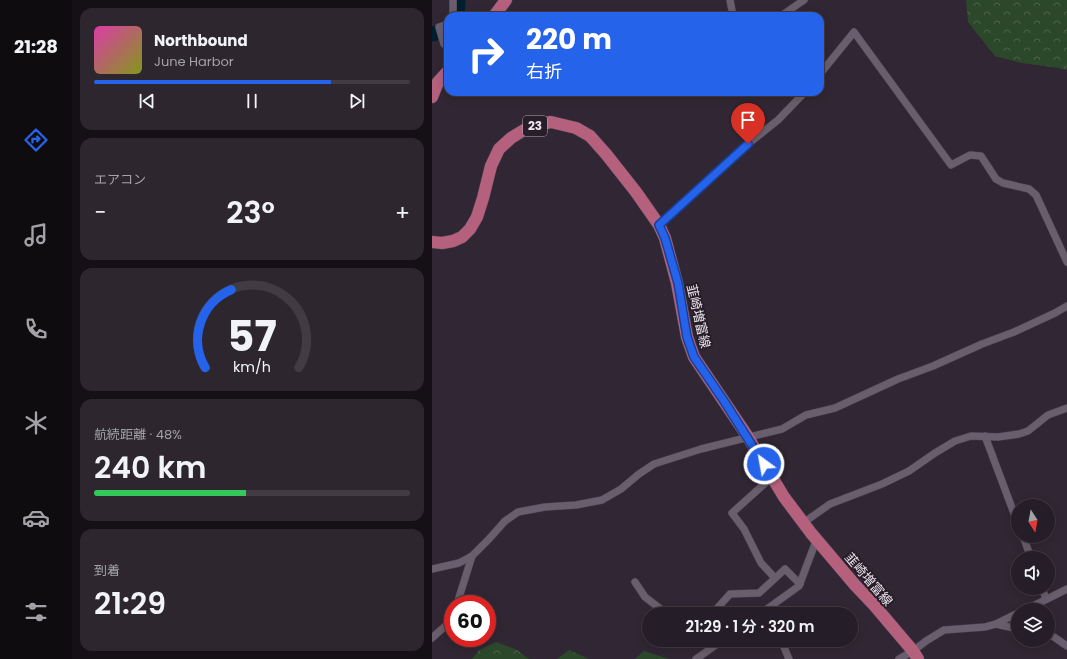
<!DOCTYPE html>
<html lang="ja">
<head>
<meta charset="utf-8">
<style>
	:root { --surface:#251d27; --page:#2d262f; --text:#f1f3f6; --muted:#a3a2a7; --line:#423b44; --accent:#2563eb }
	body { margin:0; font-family:Poppins,"Noto Sans JP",sans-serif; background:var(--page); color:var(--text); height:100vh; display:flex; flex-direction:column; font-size:15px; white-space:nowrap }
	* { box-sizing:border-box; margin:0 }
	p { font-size:13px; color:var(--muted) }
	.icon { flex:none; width:22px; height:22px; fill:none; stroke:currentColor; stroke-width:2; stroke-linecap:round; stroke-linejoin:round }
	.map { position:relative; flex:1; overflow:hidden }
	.panel { display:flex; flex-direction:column; gap:8px; padding:8px; background:#141015; width:360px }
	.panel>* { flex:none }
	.guide { position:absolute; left:12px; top:12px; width:380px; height:84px; border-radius:12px; box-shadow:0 2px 10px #0003,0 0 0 1px var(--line); background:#2563eb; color:#fff; overflow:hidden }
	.needle { width:26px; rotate:169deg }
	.controls { position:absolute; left:579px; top:499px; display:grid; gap:8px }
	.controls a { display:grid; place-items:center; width:44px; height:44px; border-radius:50%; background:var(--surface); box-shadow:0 2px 10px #0003,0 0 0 1px var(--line); font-size:20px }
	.speed { position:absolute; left:12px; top:595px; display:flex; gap:8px; font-size:20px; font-weight:700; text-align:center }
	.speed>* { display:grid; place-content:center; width:52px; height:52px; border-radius:50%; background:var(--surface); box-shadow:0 2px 10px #0003,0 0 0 1px var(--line); line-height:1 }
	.speed .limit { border:6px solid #d22; background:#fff; color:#111 }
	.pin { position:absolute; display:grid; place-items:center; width:34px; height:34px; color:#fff; margin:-41px -17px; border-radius:50% 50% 50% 0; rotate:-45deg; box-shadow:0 0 4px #0007 }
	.pin .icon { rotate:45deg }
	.me { position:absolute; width:44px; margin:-22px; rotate:328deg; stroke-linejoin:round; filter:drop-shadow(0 0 3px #0008) }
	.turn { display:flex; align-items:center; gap:14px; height:84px; padding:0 16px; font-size:18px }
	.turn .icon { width:52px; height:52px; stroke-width:2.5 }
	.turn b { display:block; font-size:28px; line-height:34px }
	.big { font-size:30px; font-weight:600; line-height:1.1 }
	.panel .card { flex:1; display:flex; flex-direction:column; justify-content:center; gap:6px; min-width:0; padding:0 14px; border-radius:12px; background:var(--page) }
	.panel .dial { align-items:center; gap:0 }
	.dial svg { height:104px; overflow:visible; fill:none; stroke:var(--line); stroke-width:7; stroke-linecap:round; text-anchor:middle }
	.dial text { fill:var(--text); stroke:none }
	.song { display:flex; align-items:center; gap:12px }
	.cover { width:48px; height:48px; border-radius:6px; background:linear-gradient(135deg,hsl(320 70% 55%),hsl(70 70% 35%)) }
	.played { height:4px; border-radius:2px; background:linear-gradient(90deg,var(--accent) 75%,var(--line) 75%) }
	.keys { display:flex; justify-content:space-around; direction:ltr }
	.heat { display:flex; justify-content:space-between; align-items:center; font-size:22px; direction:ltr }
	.charge { height:6px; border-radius:3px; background:linear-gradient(90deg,#34c759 48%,var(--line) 0) }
	.trip { position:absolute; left:210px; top:607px; width:216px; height:40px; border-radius:20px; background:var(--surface); box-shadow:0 2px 10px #0003,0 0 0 1px var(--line); font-weight:600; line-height:40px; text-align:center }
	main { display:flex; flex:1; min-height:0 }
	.tab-bar { display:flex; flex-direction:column; width:72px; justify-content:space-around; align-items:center; background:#0f0c10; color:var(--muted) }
	.tab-bar .icon { width:28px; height:28px }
	.tab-bar .selected { color:var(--accent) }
	.tab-bar b { font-size:18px; color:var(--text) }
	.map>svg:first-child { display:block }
</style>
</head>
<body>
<main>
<nav class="tab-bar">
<b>21:28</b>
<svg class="icon selected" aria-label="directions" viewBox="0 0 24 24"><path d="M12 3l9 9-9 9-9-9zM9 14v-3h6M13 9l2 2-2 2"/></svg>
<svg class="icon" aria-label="music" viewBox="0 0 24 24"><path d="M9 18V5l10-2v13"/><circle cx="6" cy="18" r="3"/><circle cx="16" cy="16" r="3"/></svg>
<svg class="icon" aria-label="phone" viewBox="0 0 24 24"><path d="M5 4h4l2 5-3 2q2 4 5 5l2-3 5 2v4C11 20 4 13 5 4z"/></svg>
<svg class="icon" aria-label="climate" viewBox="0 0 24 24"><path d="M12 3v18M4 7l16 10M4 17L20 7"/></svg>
<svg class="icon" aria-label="car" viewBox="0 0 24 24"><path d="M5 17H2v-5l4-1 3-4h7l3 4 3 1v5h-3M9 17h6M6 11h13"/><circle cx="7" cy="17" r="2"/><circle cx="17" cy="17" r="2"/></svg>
<svg class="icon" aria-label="filters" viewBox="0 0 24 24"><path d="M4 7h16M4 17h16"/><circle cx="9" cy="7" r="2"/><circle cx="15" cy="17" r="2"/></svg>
</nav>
<section class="panel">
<div class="card">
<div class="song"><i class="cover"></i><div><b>Northbound</b><p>June Harbor</p></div></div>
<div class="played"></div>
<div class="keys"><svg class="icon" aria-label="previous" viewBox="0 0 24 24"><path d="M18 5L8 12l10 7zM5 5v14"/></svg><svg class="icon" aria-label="pause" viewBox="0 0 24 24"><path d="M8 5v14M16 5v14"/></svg><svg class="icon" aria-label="next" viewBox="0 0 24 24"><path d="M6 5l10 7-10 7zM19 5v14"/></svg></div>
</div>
<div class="card"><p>エアコン</p>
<div class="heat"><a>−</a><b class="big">23°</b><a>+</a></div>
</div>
<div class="card dial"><svg viewBox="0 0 100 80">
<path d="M14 69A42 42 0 1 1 86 69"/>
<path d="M14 69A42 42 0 0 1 34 9" stroke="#2563eb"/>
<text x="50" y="56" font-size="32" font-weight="700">57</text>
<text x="50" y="72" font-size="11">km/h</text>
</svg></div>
<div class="card"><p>航続距離 · 48%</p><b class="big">240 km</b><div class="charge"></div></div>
<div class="card"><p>到着</p><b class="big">21:29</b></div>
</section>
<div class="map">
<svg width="635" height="659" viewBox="0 0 635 659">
	<defs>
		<pattern id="forest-crowns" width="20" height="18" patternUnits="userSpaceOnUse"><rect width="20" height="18" fill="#2c482a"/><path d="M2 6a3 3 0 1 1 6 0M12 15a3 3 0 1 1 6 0" fill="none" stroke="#4b6249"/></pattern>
	</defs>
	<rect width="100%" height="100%" fill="#312734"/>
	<g fill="url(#forest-crowns)">
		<polygon points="534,0 635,0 635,70 627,68 590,63 563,56 536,22"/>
		<polygon points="64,642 85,650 97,659 40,659 47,650"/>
		<polygon points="137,650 157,659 125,659"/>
		<polygon points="212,651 237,659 203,659"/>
	</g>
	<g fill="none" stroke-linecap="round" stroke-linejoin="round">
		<g stroke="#001f2e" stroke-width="15">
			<polyline points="25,16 26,0"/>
			<polyline points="0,34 13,30 16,28"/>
		</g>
		<g stroke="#4c434e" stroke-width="8">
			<g id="minor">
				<polyline points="21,0 21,16"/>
				<polyline points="298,0 301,16"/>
				<polyline points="349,16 372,0"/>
				<polyline points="16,23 13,25 7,27 12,44 16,47"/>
				<polyline points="388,74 422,32 519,165 538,155 549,156 564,179 571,183 597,189 604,195 635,262"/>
				<polyline points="227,225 316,144 346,120 373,92"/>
				<polyline points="553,436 586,524"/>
				<polyline points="340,477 300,513 312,529 329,563 343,578"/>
				<polyline points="371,523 398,504 450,484 477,471 503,453 523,441 539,436 566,437 587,434 596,431 616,415 627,411 635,408"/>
				<polyline points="591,536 599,558"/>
				<polyline points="0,569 27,563 40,556 57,539 73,521 86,512 113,507 144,505 170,500 189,489 207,474 222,464 269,449 350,429 374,415 403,408 466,379 501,366 550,344 582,332 623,313 635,306"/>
				<polyline points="203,582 213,597 235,614"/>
				<polyline points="610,588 614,599"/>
				<polyline points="25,604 40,556"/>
				<polyline points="593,610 635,589"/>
				<polyline points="280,614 298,594 327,593 353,569 368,584"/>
				<polyline points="328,614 367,586 384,541"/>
				<polyline points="564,624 586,629"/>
				<polyline points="616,635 622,637 635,646"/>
				<polyline points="0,638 20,620 21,617"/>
				<polyline points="349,640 357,659"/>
				<polyline points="264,659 291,640"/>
				<polyline points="467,659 481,651 494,641 512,630 553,627 564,624 586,613"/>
			</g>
		</g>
		<g stroke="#4c434e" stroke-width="13">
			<g id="primary">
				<polyline points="62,16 74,0"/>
				<polyline points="0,97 6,82 16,71"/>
				<polyline points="0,242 10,243 21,241 30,237 38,229 45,217 51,198 59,166 67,149 79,138 92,130 108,124 119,122 144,128 158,136 174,154 204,192 227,225 233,238 245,283 255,337 262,357 316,437 352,497 379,533 423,585 442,605 481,651 486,659"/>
			</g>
		</g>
		<use href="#minor" stroke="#695e6d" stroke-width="7"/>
		<use href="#primary" stroke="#b5617e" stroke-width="12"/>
	</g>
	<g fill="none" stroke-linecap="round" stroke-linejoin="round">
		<g stroke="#184099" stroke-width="10">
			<polyline id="route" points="316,144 227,225 233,238 246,283 255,337 262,357 292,401 332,464"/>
		</g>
		<use href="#route" stroke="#2563eb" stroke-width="7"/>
	</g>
	<g text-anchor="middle" stroke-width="4" stroke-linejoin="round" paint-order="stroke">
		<rect fill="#271e2a" stroke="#b1a9b3" stroke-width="1" x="91" y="116" width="24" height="20" rx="3"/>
		<g font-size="12" font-weight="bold" fill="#ece5ee">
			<text x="103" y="130">23</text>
		</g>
		<g font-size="13" fill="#ece5ee" stroke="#271e2a">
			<text transform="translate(267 316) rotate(77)" y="5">韮崎増富線</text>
			<text transform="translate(437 579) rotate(49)" y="5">韮崎増富線</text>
		</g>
	</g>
</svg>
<div class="controls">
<a><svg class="needle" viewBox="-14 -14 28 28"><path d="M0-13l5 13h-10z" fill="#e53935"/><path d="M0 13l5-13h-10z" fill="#a3a2a7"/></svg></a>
<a><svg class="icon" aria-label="sound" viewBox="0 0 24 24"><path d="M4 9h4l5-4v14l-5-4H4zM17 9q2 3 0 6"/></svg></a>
<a><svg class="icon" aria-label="layers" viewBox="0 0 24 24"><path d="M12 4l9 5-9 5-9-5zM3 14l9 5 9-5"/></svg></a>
</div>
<div class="speed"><div class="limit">60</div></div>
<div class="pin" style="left:316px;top:144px;background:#d93025"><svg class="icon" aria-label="arrive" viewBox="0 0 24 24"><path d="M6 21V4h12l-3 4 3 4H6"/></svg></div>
<svg class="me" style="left:332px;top:464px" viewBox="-20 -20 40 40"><circle r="17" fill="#2563eb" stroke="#fff" stroke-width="3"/><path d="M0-11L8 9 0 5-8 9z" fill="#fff"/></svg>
<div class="trip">21:29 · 1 分 · 320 m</div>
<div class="guide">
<div class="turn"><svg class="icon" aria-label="right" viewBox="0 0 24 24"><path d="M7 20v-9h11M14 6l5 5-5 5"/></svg><div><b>220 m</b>右折</div></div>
</div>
</div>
</main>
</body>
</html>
